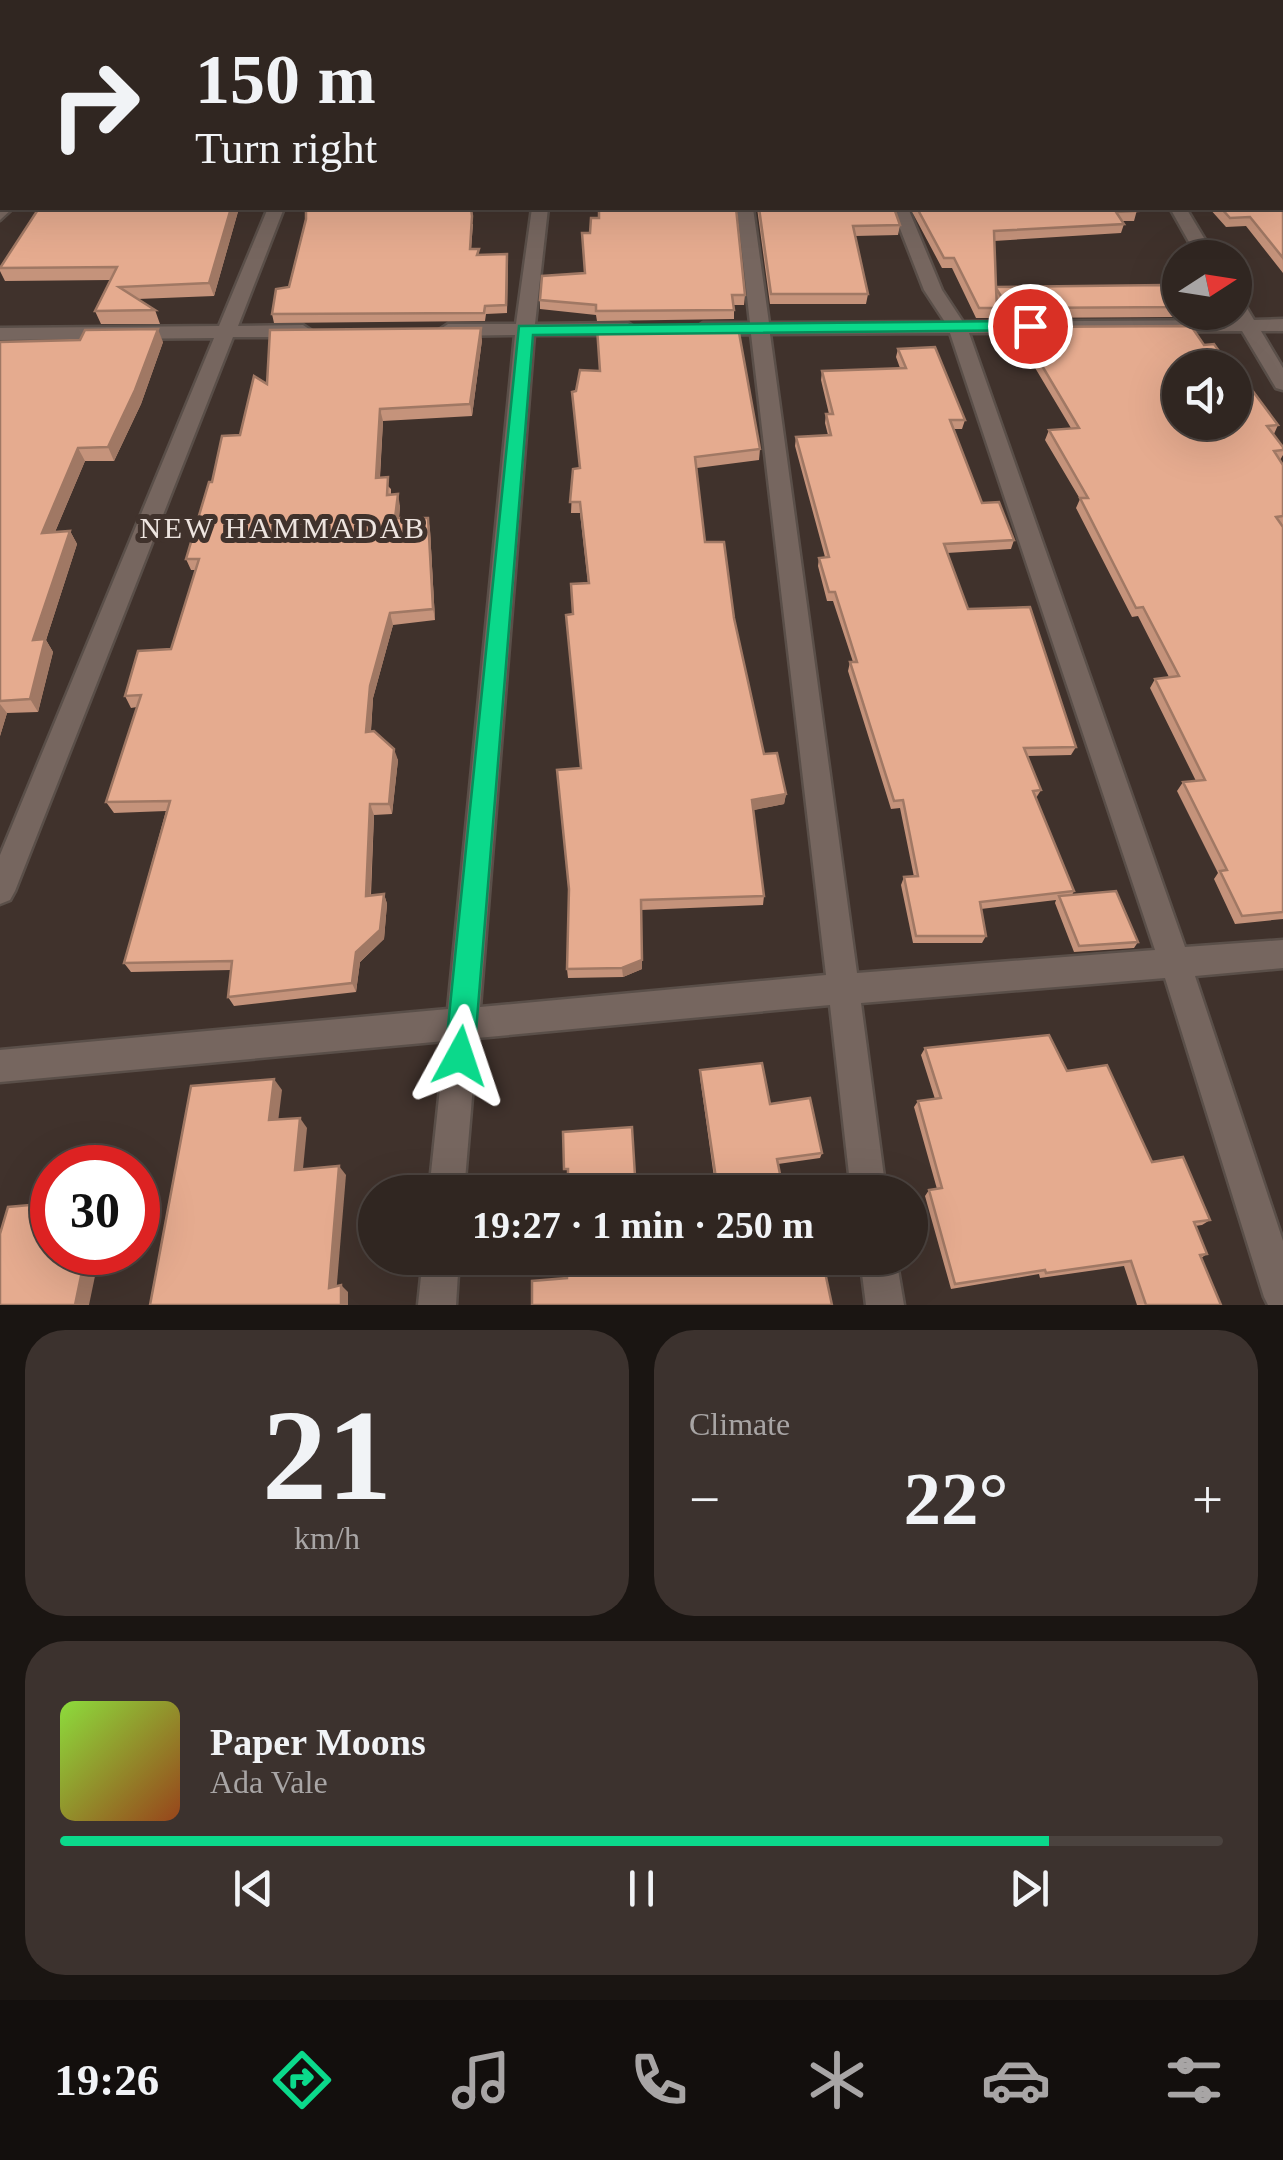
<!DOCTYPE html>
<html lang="en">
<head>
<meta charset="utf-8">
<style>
	:root { --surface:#302621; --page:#3c322e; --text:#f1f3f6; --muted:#a8a5a5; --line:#4b433f; --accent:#0bd98b }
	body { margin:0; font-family:"Times New Roman",serif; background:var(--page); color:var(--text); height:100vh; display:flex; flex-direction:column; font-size:38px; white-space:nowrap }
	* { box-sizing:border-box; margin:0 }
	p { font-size:32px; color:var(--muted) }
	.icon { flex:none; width:55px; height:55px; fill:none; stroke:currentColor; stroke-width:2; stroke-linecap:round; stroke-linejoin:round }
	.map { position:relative; height:1305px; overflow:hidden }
	.side { display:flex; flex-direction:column; gap:25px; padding:25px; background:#1a1512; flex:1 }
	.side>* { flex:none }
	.banner { position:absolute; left:0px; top:0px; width:1285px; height:210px; box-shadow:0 10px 40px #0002,0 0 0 2px var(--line); background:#302621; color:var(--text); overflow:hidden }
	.needle { width:65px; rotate:78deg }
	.controls { position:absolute; left:1162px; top:240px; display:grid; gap:20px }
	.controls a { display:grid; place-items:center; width:90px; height:90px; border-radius:50%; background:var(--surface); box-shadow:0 10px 40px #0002,0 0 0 2px var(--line); font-size:50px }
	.speed { position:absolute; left:30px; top:1145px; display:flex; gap:20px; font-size:50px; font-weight:700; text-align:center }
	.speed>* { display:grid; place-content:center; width:130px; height:130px; border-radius:50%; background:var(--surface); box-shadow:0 10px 40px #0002,0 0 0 2px var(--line); line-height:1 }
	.speed .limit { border:15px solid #d22; background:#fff; color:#111 }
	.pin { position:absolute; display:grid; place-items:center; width:85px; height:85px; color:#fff; margin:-42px; border:5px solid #fff; border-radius:50%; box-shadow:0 2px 10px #0007 }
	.me { position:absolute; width:110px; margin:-55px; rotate:5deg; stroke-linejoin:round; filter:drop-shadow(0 0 8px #0008) }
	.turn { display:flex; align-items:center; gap:35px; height:210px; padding:0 30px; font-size:45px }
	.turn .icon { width:130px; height:130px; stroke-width:2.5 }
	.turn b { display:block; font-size:70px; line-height:85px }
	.big { font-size:75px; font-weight:700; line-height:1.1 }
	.side .widget { flex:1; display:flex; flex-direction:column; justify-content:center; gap:15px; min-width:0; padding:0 35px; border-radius:40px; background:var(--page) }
	.side .dial { align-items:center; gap:0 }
	.dial b { font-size:130px; line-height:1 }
	.song { display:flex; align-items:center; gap:30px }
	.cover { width:120px; height:120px; border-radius:15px; background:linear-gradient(135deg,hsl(90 70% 55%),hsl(20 70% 35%)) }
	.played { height:10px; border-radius:5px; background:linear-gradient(90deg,var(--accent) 85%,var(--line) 85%) }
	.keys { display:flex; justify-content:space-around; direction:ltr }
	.heat { display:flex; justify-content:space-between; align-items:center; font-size:55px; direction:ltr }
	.side .tiles { flex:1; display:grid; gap:25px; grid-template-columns:1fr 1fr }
	.widget:last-child { grid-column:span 2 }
	.trip { position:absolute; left:358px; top:1175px; width:570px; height:100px; border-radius:50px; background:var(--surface); box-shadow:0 10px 40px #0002,0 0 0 2px var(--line); font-weight:700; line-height:100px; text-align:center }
	.tabs { display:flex; height:160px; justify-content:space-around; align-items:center; background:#130f0d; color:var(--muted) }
	.tabs .icon { width:70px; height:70px }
	.tabs .current { color:var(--accent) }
	.tabs b { font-size:45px; color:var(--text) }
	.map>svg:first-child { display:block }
</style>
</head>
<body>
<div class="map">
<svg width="1283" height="1305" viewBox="0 0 1283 1305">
	<rect width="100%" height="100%" fill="#40322c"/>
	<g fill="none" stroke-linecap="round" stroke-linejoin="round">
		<g stroke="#5a4f49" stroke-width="5">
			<g id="minor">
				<rect x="555" y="0" width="12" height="2"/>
				<polygon points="770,0 784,0 785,2 771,2"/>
				<polygon points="0,204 13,208 0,220"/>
				<polygon points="268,208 284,208 238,326 303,325 312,331 303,337 233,337 15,891 10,900 0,904 0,855 214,338 0,340 0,328 219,326"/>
				<path d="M532 208H548L535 324 628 323 637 329 628 335H534L480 1007 826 975 751 334 703 335 694 329 703 323H750L737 208H753L769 323 945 322 924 290 892 208H908L942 290 963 322 1235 320 1231 312H1235V298L1242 300 1254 320 1283 319V331H1261L1283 368V390L1276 388 1242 331 969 333 1185 947 1283 940V968L1195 976 1283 1241V1305H1268L1264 1297 1165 978 861 1003 886 1192H851L830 1005 477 1038 464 1192H429L445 1041 0 1082V1050L448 1009 515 335 448 336 439 330 448 324H516ZM950 333 1155 950 857 973 770 334Z"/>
				<polygon points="1170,208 1186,208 1216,258 1198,258"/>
				<polygon points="423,1258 459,1258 456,1305 418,1305"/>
				<polygon points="860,1258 896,1258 904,1305 866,1305"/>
			</g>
		</g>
		<use href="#minor" fill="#76665f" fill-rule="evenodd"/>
	</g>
	<g fill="#c5937b">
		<polygon points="1282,12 1283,273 1246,226 1226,227 1209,208 1282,208"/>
		<polygon points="39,208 239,208 214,296 138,299 155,310 160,324 101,324 95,311 111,280 5,281 0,271 0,267"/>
		<polygon points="757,208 894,208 900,225 898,235 855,236 868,294 866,304 770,304"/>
		<polygon points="910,208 1168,208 1167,209 1137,210 1134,221 1122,221 1124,224 1121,233 994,241 996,287 1180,307 1175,317 1005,318 997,303 994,318 976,318 952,268 942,268"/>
		<polygon points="306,219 473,224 471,249 480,255 508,262 507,313 486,314 485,321 274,323 272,314 289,287"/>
		<polygon points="745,295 744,305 734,305 734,319 597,321 596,315 540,309 540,300"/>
		<polygon points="1019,327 1204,345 1278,425 1274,434 1283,447 1283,455 1280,460 1283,465 1283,919 1235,924 1214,879 1218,873 1177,791 1183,782 1196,781 1150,688 1155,679 1169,677 1138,616 1132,617 1076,508 1080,499 1045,440 1049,430 1071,428 1016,336"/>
		<polygon points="482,340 472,416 383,421 380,478 391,489 391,495 400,506 399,518 428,518 430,530 435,620 393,625 373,698 371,731 398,760 392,814 374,815 371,895 384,894 387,904 384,939 360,962 356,992 234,1006 228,997 231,970 131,972 124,963 166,811 114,813 106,802 137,707 131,708 125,696 171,649 196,570 191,570 186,559 212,482 240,435 267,384"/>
		<polygon points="0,342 163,342 141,404 114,461 85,461 55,532 70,531 77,544 46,640 53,652 38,712 7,713 0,736"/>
		<polygon points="898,349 965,420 962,429 954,429 982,503 1014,540 1011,549 947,553 968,609 1076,747 1071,755 1027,756 1041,790 1036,798 1074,891 1072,895 1138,942 1134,948 1074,952 1055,903 1056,900 981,909 986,936 982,943 913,943 901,885 904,877 914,877 900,808 891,809 848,671 850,662 853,662 833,601 827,601 818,566 819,558 825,557 795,446 796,437 828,435 825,423 826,414 829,414 821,380 822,371 900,368 896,357"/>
		<polygon points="760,449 759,460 697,468 705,542 734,618 764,754 786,794 784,804 753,810 764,896 763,905 641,910 642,969 623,977 568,978 567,969 581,768 573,614 588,583 580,513 571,513 573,469"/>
		<polygon points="925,1048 1067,1071 1152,1162 1210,1220 1202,1225 1195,1226 1207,1254 1201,1258 1221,1305 1137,1305 1124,1266 1040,1278 1039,1274 951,1289 925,1196 929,1190 937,1189 914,1107 918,1101 935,1099 921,1055"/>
		<polygon points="700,1070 770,1104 822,1153 820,1158 778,1164 782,1184 781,1189 778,1190 778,1192 716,1192 700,1077"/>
	</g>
	<g fill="#a07864">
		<polygon points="2,97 2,116 0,119 0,100"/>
		<polygon points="231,208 239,208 214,296 209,283"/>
		<polygon points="481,328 482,340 472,416 470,404"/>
		<polygon points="158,329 163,342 141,404 114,461 108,447"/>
		<polygon points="380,409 383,421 379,490 376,478"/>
		<polygon points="78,448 85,461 49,546 42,533"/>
		<polygon points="398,494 400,506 398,530 395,518"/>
		<polygon points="428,518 430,530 435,620 433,609"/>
		<polygon points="70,531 77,544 46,640 53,652 38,712 30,699 33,640"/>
		<polygon points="390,613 393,625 373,698 370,743 366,732 370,686"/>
		<polygon points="0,704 7,713 0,736"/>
		<polygon points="394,749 398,760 392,814 389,804"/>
		<polygon points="786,794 784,804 750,811 752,800"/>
		<polygon points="370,804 374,815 370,905 366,896"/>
		<polygon points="384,894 387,904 384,939 360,962 356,992 352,983 356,952"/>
		<polygon points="642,960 642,969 623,977 622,968"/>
		<polygon points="274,1079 282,1090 277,1130 269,1120"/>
		<polygon points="300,1118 307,1128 302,1179 295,1170"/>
		<polygon points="339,1166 346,1175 336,1295 329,1288"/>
		<polygon points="86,1252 100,1252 89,1305 75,1305"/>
		<polygon points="341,1285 348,1292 348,1305 341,1305"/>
	</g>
	<g fill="#e5ab8f" stroke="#a07864" stroke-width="2.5">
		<polygon points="0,0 329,0 328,2 2,2 2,97 0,100"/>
		<polygon points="398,0 528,0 527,2 397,2"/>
		<rect x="704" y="0" width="47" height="2"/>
		<polygon points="869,0 1283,0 1283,4 870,2"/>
		<polygon points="1282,12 1283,15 1283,258 1250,217 1230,218 1221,208 1282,208"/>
		<polygon points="39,208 231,208 209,283 119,287 155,310 95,311 117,267 0,268"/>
		<polygon points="306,208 471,208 472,216 470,249 479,249 477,255 507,254 506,305 485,306 484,313 272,314 276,289 289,287 306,219"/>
		<polygon points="599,208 736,208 745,295 732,295 734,310 596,311 596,305 540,300 542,276 585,273 582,233 590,233 591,218 599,218"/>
		<polygon points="759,208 894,208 900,225 853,226 868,294 771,294"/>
		<polygon points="917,208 1135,208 1138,211 1116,212 1124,224 994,231 996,287 1165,285 1180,307 1008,308 996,288 997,308 979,308 954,258 944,258"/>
		<polygon points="1191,326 1204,345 1214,344 1231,368 1180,368 1180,422 1235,422 1235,374 1244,386 1249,386 1278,425 1267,426 1283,447 1283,450 1274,451 1283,465 1283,516 1276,517 1283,527 1283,912 1242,916 1220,871 1227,870 1183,782 1205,780 1155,679 1179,676 1143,607 1136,608 1080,498 1088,498 1049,430 1079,428 1019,327"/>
		<polygon points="738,327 760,449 695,457 705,542 724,542 734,618 764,754 777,753 786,794 752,800 764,896 641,900 642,960 622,968 567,969 569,889 557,770 581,768 566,615 573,614 571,584 589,583 580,502 570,502 573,469 580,468 572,392 576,391 580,370 600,371 597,328"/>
		<polygon points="481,328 470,404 380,409 376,478 388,477 387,495 398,494 395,518 428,518 433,609 390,613 370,686 366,732 374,731 394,749 389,804 370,804 366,896 384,894 380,930 356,952 352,983 228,997 232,961 124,963 170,801 106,802 141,695 125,696 138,651 171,649 199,559 186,559 209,482 212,482 222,436 240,435 254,376 267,384 270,330"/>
		<polygon points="158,329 135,390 108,447 78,448 42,533 70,531 33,640 45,639 30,699 0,701 0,342 80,340 85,330"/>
		<polygon points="935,347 965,420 950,420 982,503 999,502 1014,540 944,544 968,609 1030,607 1076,747 1024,748 1041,790 1033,791 1074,891 980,902 986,936 916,936 904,877 918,876 903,800 894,801 850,662 857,662 835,592 829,592 819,558 829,557 796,437 831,435 826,414 833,414 822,371 906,368 898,349"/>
		<polygon points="1116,891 1138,942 1079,946 1059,896"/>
		<polygon points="1049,1035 1067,1071 1107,1065 1152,1162 1183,1157 1210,1220 1194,1222 1207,1254 1200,1255 1221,1305 1146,1305 1131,1261 1046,1273 1045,1270 955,1284 929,1190 942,1188 918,1101 941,1098 925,1048"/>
		<polygon points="762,1063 770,1104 810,1098 822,1153 777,1159 782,1184 777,1185 778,1192 718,1192 700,1070"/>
		<polygon points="274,1079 269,1120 300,1118 295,1170 339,1166 329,1288 341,1285 341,1305 150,1305 191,1086"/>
		<polygon points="632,1127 636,1192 568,1192 568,1169 564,1169 563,1132"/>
		<polygon points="52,1203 52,1252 86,1252 75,1305 0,1305 0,1234 8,1207"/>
		<polygon points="568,1258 822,1258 832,1305 532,1305 532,1281 567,1278"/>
	</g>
	<polygon fill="#0bd98b" stroke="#078d5a" stroke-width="2.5" points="1030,321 1039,326 1036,330 533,335 474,1056 470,1067 460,1071 449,1067 445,1056 519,326"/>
	<g text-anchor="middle" stroke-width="10" stroke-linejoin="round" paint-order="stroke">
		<g font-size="30" letter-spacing="2.5" fill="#ede4df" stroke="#40322c">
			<text x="283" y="538">NEW HAMMADAB</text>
		</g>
	</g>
</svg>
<div class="controls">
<a><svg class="needle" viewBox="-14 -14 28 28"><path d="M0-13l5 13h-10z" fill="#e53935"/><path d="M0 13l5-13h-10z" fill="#a8a5a5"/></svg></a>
<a><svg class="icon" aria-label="sound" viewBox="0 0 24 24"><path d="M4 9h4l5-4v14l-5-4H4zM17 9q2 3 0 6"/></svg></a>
</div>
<div class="speed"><div class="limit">30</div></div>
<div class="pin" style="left:1030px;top:326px;background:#d93025"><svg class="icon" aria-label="arrive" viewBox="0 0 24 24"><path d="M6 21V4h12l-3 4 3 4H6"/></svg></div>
<svg class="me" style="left:460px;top:1056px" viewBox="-20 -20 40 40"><path d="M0-17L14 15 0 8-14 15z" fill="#0bd98b" stroke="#fff" stroke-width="4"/></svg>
<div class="trip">19:27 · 1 min · 250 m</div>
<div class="banner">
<div class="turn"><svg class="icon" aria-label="right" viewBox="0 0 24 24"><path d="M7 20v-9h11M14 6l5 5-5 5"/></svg><div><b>150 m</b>Turn right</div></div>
</div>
</div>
<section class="side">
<div class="tiles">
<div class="widget dial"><b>21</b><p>km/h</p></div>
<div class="widget"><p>Climate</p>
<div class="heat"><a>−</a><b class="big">22°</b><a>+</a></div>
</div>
<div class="widget">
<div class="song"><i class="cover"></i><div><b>Paper Moons</b><p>Ada Vale</p></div></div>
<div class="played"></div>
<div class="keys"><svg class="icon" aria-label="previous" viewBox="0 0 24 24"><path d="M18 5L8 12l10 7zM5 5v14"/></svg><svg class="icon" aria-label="pause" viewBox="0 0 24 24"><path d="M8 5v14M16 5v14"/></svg><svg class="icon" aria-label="next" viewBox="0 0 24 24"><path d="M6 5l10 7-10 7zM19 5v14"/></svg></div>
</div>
</div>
</section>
<nav class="tabs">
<b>19:26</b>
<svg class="icon current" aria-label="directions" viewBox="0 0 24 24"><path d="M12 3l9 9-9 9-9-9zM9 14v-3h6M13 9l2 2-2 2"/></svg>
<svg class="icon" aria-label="music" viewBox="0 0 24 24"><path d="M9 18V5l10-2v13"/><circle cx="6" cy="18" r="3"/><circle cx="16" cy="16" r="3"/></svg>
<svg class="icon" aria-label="phone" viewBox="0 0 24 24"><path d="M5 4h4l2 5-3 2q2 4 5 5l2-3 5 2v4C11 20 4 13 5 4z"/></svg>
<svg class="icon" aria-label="climate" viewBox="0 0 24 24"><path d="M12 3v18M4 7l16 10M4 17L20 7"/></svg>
<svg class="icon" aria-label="car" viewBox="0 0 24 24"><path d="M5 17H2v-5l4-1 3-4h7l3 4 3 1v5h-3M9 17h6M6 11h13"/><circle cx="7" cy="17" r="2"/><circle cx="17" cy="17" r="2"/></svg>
<svg class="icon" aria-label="filters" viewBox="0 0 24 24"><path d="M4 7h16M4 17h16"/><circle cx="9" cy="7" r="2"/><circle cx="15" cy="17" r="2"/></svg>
</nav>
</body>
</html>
